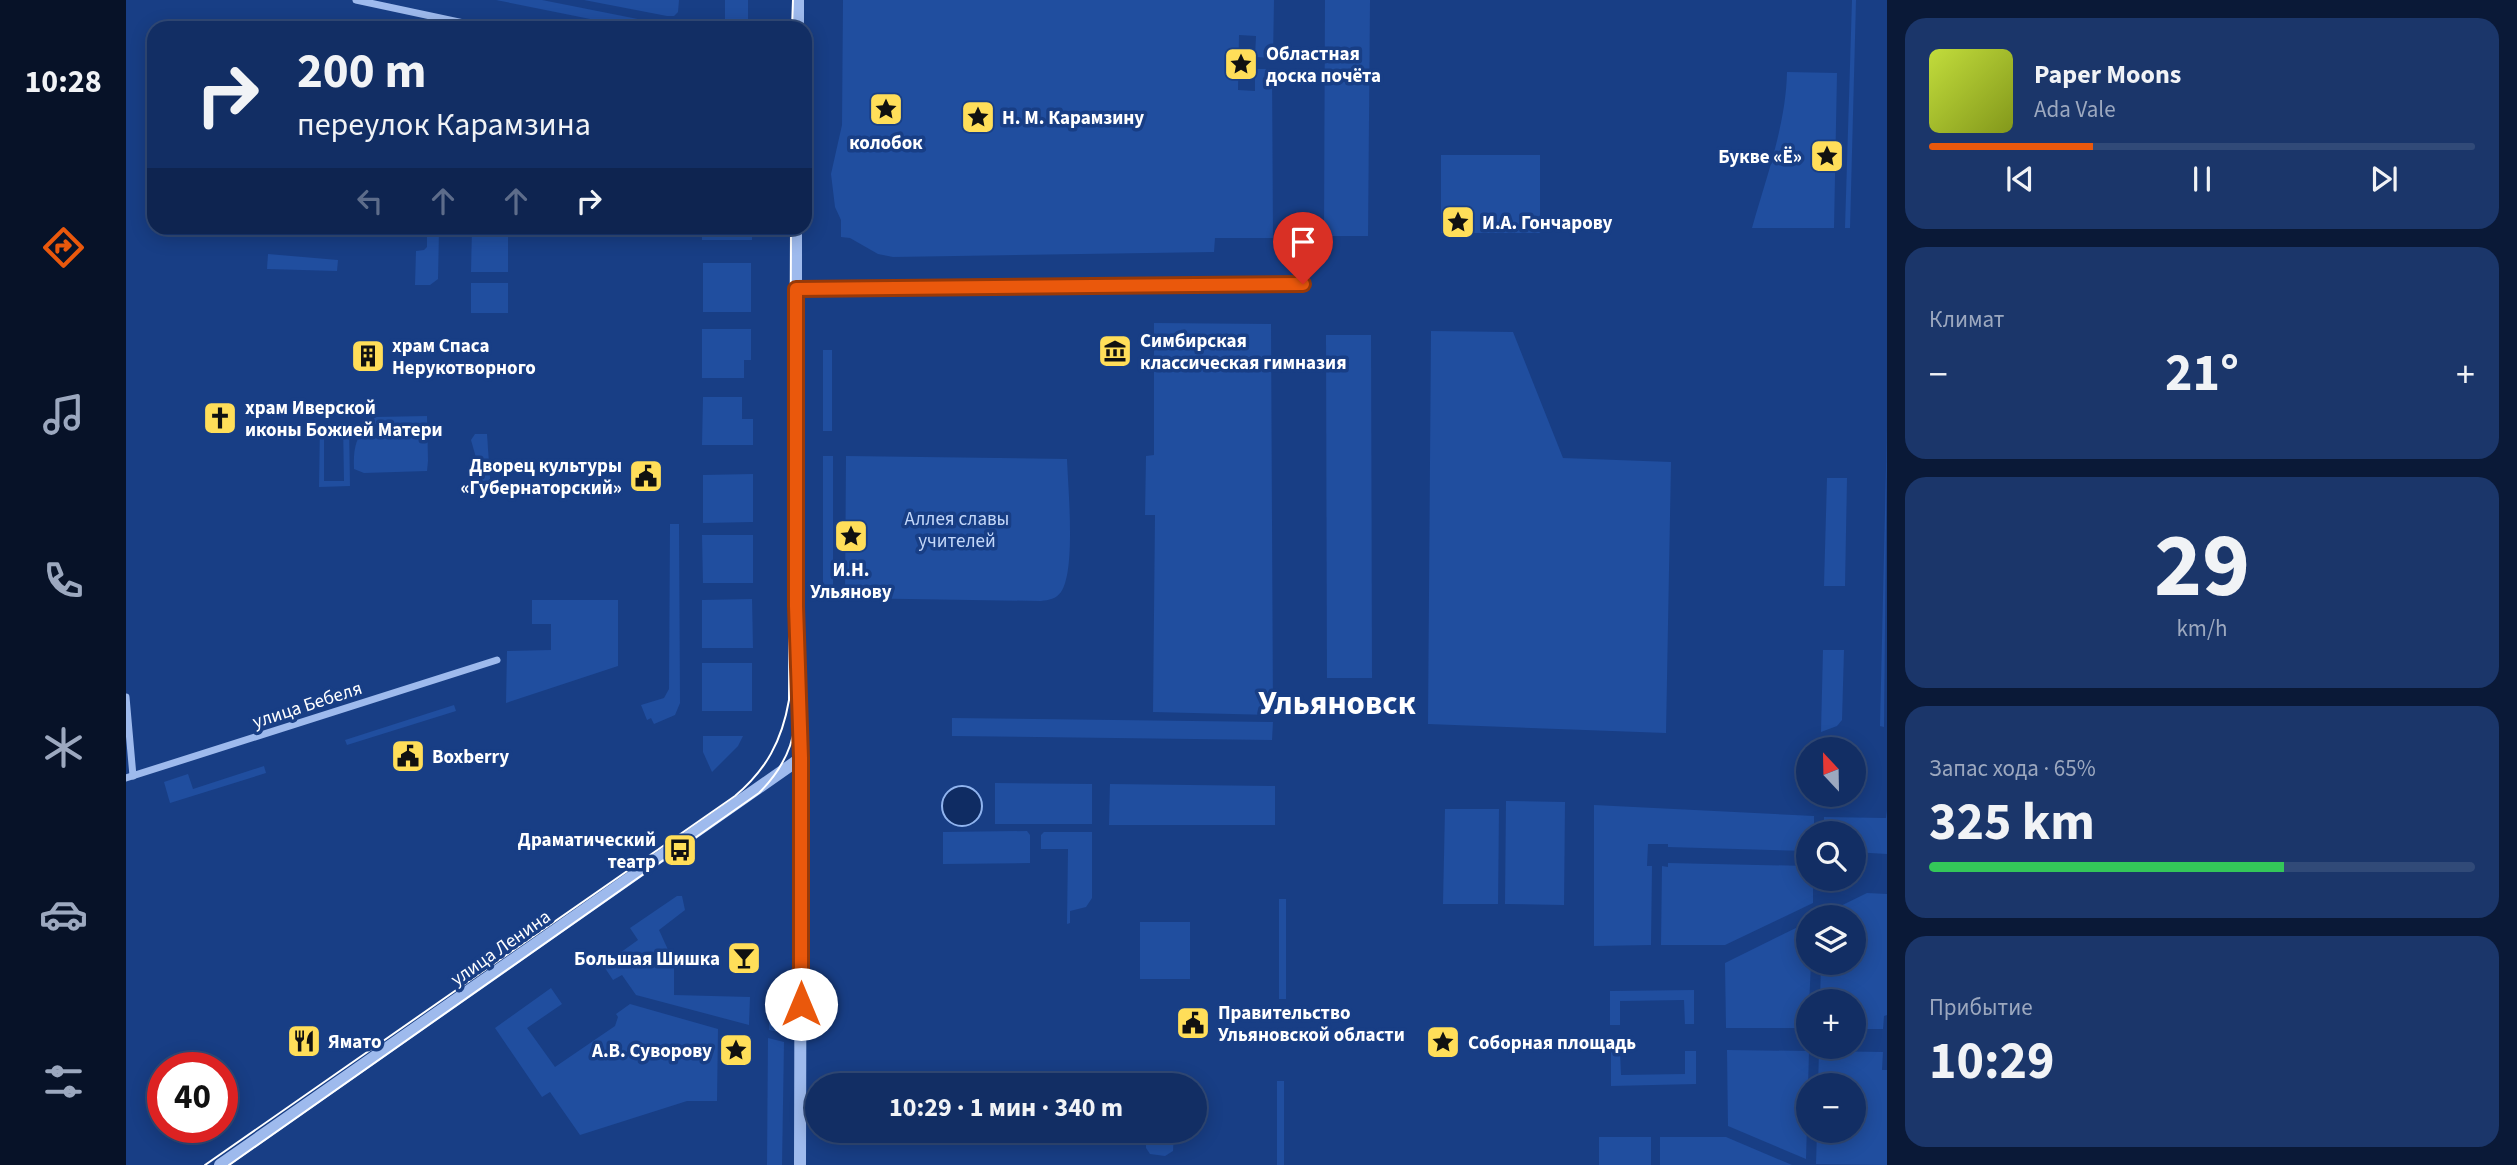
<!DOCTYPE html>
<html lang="ru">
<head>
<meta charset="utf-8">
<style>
	:root { --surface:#122e64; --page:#1b366a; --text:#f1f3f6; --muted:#9ca8bf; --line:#314a78; --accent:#ea580c }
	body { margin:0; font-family:"Source Sans 3",sans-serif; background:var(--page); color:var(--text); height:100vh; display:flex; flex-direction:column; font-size:26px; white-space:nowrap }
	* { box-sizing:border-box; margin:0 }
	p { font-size:23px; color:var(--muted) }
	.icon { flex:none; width:38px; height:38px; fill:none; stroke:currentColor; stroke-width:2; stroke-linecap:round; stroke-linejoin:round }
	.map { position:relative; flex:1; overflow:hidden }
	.panel { display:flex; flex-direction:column; gap:18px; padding:18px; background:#0a1937; width:630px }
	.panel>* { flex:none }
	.hud { position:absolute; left:21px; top:21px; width:665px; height:214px; border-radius:21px; box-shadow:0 4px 18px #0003,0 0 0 2px var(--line); background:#122e64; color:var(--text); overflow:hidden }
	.needle { width:46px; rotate:338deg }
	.controls { position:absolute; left:1670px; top:737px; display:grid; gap:14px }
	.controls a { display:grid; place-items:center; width:70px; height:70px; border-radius:50%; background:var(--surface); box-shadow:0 4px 18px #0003,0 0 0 2px var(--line); font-size:35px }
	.speed { position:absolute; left:21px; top:1052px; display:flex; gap:14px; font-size:35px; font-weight:700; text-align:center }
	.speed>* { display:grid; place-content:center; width:91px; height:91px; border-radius:50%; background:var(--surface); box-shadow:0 4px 18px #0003,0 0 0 2px var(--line); line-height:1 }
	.speed .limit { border:10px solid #d22; background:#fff; color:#111 }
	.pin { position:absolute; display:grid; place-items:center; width:60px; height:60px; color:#fff; margin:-72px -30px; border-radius:50% 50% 50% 0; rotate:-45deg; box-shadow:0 0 7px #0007 }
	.pin .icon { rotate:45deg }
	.me { position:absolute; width:77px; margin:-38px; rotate:0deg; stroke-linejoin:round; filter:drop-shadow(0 0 5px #0008) }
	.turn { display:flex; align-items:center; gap:24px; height:147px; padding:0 35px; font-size:32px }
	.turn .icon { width:91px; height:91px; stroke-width:2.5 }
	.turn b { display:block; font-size:49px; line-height:60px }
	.lanes { display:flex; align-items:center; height:66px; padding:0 35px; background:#0003; justify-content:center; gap:35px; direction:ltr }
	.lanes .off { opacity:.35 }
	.big { font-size:52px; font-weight:700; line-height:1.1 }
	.panel .widget { flex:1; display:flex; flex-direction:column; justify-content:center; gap:10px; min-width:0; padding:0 24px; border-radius:21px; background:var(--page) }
	.panel .dial { align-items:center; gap:0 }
	.dial b { font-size:91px; line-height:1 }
	.song { display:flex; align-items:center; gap:21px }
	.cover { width:84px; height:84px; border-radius:10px; background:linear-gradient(135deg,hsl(70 70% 55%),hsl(70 70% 35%)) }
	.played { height:7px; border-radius:4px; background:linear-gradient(90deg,var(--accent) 30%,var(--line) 30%) }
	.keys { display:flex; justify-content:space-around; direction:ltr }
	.heat { display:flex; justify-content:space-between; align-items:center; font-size:38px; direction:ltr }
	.charge { height:10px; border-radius:5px; background:linear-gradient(90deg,#34c759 65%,var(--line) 0) }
	.trip { position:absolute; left:679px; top:1073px; width:402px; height:70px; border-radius:35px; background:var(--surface); box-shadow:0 4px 18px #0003,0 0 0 2px var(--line); font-weight:700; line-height:70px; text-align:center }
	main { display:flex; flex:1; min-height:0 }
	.tab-bar { display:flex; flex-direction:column; width:126px; justify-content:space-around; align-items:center; background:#071228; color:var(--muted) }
	.tab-bar .icon { width:49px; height:49px }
	.tab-bar .on { color:var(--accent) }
	.tab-bar b { font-size:32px; color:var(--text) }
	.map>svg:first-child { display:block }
</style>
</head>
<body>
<main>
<nav class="tab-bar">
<b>10:28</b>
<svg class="icon on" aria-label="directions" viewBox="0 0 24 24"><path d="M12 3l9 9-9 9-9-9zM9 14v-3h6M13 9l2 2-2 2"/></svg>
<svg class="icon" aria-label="music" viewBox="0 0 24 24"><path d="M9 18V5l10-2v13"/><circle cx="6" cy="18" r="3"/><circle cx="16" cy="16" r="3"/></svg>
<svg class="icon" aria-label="phone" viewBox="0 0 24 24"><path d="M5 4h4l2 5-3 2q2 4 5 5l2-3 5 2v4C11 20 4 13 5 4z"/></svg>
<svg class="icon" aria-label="climate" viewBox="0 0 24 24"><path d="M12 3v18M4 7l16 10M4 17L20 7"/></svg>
<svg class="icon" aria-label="car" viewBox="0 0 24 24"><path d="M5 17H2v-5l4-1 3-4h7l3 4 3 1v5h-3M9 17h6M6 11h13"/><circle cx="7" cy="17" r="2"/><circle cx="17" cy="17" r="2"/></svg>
<svg class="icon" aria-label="filters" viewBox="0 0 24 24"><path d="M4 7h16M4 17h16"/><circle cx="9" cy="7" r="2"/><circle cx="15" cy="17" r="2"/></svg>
</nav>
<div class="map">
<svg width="1761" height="1165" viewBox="0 0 1761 1165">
	<rect width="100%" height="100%" fill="#183e85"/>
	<g fill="#204e9f">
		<polygon points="370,0 416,0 557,28 509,28"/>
		<polygon points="458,0 553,0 552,12 548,16 541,16"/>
		<polygon points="599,0 622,0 622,27 599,22"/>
		<polygon points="717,0 1148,0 1147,58 1129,57 1130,36 1113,35 1112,90 1129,91 1129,69 1146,69 1147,238 1089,238 1088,252 767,257 752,254 724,238 715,237 715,220 709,207 705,174 716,125"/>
		<polygon points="1199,0 1244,0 1242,236 1198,236"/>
		<polygon points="1726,0 1730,0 1724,228 1719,228"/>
		<path d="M1661 72 1711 73 1708 228H1626C1640 178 1660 125 1661 72Z"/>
		<rect x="1315" y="155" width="99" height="78"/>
		<polygon points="346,228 382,228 382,272 345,272"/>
		<rect x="576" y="228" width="50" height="12"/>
		<polygon points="301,230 313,230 312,279 304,285 289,285 290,251 298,250 301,247"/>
		<polygon points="142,254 212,260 211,271 141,269"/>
		<rect x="577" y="263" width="48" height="49"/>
		<rect x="345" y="283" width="37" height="30"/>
		<polygon points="1028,323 1145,324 1147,715 1027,712 1029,515 1019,515 1020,456 1028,455"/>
		<polygon points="576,329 625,329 625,360 618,360 618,378 576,378"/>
		<polygon points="1305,331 1387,332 1437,458 1545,462 1540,733 1302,724"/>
		<polygon points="1200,335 1245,335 1246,678 1201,678"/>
		<rect x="697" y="350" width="9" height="81"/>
		<polygon points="577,397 616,397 616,419 627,419 627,445 576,445"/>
		<path d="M301 416 302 461 301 471 238 473 228 469C227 445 231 432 250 417Z"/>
		<polygon points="194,423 198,423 198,481 218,481 217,423 223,424 224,486 193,487"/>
		<polygon points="1761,426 1758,727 1754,726"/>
		<polygon points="349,434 361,434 365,493 360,493 345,440"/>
		<rect x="697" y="456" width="10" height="130"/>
		<path d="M720 456 941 459C942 488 950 571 935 592 930 599 923 600 915 601L719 598Z"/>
		<polygon points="627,474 627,522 577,523 577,475"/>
		<polygon points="1701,478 1721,478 1719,586 1698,586"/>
		<polygon points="544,524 553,524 554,703 549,715 528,724 525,718 521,720 515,705 538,698 543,689"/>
		<polygon points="576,535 627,535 627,583 577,583"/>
		<polygon points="626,599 627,648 576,648 576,600"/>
		<polygon points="406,600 492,600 492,666 380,703 381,651 425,650 425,624 406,624"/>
		<polygon points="1697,650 1718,650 1716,720 1711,726 1695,732"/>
		<rect x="576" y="663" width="50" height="48"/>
		<polygon points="328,705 330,711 221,745 219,740"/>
		<polygon points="826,718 1147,722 1146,740 826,736"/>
		<polygon points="577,736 617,736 612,746 586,772 577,752"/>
		<polygon points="138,766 140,773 44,803 38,782 62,774 67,789"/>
		<polygon points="869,783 966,784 966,824 869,824"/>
		<polygon points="984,784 1149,786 1149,825 983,825"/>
		<polygon points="1380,801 1439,802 1438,905 1379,904"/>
		<polygon points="1468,805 1688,816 1688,833 1682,833 1682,851 1542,847 1542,844 1522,844 1521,866 1526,866 1525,945 1468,946"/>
		<polygon points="1319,809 1373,809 1372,904 1317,904"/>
		<polygon points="1761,810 1761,854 1727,852 1727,833 1698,833 1698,817 1760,818"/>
		<polygon points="901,831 904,835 904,863 817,864 817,832"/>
		<polygon points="918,832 966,832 966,898 960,907 944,911 944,923 941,924 942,849 915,849 915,835"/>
		<polygon points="1542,863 1681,866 1682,878 1687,879 1687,903 1599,945 1535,945 1536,866 1542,867"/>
		<polygon points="1741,893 1761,894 1761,1015 1758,1016 1757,1029 1727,1029 1727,1001 1694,1001 1695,963 1727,962 1727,917 1696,917 1696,915"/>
		<polygon points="551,896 556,896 559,910 533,930 548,963 548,995 624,997 623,1025 510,995 496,975 487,980 477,965 512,940 504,928"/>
		<rect x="1153" y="899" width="7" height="100"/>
		<rect x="1014" y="922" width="50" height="57"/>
		<polygon points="1682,922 1682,962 1685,963 1682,1028 1600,1028 1599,963"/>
		<polygon points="643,987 651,988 658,1002 657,1033 643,1030"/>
		<polygon points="425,988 436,1004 401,1028 429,1067 489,1026 492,1017 490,1014 504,1004 592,1029 591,1101 561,1101 454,1135 424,1092 416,1097 369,1028"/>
		<polygon points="1568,990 1568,1024 1559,1024 1558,1000 1494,1001 1494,1025 1484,1025 1484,991"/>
		<polygon points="642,1038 658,1042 656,1165 641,1165"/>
		<polygon points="1601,1050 1683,1051 1680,1159 1602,1126"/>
		<polygon points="1485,1051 1494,1051 1495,1075 1559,1074 1559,1051 1570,1051 1570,1084 1485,1086"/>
		<polygon points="1693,1051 1757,1052 1756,1070 1761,1070 1761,1165 1690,1164 1691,1131 1727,1130 1727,1085 1692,1085"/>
		<rect x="1151" y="1081" width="7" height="84"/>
		<polygon points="1020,1131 1048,1131 1047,1151 1039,1156 1024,1154 1020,1148"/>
		<rect x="1473" y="1137" width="52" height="28"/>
		<polygon points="1534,1137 1600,1137 1666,1165 1534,1165"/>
	</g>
	<circle fill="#0f2c63" stroke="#90b4ef" stroke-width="2" cx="836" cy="806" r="20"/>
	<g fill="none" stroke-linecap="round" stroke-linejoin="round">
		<g stroke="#9ebaed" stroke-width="7">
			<polyline points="230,0 361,28"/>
			<polyline points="670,289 1177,284"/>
			<polyline points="0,697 7,776"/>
			<polyline points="0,778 371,660"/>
		</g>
		<g stroke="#9ebaed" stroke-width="12">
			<polyline points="672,28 672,0"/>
			<polyline points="670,228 670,606 675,758 674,1165"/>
			<polyline points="94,1165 675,758"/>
		</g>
		<g stroke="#fff" stroke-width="2">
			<polyline points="666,28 667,0"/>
			<path d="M79 1165 609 796C640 770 656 741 663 700L665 228"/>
			<path d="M103 1165 633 793C664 762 672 732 672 689"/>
		</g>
	</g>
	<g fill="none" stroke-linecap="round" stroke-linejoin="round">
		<g stroke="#983908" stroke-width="18">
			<polyline id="route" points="675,1004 675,758 670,606 670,289 1177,284"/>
		</g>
		<use href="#route" stroke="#ea580c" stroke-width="12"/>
	</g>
	<defs>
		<g id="sight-square" transform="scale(1.75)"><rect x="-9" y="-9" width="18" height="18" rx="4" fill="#ffde59" stroke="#183e85"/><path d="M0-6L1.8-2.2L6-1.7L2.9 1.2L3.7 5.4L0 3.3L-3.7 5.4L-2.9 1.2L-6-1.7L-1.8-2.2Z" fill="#111"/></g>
		<g id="museum-square" transform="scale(1.75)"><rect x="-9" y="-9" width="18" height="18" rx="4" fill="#ffde59" stroke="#183e85"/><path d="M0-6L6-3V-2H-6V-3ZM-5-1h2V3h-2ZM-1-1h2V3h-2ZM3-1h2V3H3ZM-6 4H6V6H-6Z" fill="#111"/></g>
		<g id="building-square" transform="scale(1.75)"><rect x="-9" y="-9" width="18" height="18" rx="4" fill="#ffde59" stroke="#183e85"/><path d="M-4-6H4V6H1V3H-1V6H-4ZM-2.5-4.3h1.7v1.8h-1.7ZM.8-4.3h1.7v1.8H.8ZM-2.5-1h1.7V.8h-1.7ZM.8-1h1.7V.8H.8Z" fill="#111"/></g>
		<g id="church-square" transform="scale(1.75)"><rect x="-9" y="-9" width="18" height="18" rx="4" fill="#ffde59" stroke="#183e85"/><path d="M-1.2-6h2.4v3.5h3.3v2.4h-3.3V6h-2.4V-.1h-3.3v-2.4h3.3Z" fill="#111"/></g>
		<g id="civic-square" transform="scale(1.75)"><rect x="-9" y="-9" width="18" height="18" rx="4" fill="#ffde59" stroke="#183e85"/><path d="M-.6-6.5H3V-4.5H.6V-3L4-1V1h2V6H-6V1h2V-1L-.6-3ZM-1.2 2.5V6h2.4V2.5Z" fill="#111"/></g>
		<g id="bus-square" transform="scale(1.75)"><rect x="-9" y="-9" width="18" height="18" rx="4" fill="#ffde59" stroke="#183e85"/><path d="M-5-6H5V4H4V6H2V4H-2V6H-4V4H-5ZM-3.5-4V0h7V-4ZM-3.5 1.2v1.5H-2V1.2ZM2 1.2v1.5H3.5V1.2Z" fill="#111"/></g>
		<g id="bar-square" transform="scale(1.75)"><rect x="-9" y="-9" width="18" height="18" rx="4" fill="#ffde59" stroke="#183e85"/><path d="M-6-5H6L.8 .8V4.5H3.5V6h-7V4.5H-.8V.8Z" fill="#111"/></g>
		<g id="restaurant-square" transform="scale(1.75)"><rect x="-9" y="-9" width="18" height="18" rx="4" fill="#ffde59" stroke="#183e85"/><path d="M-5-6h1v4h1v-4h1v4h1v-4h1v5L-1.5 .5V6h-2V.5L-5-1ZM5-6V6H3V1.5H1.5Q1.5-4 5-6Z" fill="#111"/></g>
	</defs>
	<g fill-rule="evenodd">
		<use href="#sight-square" x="1115" y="64"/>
		<use href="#sight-square" x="760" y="109"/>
		<use href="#sight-square" x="852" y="117"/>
		<use href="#sight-square" x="1701" y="156"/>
		<use href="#sight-square" x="1332" y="222"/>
		<use href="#museum-square" x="989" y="351"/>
		<use href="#building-square" x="242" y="356"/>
		<use href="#church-square" x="94" y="418"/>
		<use href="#civic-square" x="520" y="476"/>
		<use href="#sight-square" x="725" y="536"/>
		<use href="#civic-square" x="282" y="756"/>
		<use href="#bus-square" x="554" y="850"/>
		<use href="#bar-square" x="618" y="958"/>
		<use href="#civic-square" x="1067" y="1023"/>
		<use href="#restaurant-square" x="178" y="1041"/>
		<use href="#sight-square" x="1317" y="1042"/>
		<use href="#sight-square" x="610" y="1050"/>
	</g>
	<g text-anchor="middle" stroke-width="7" stroke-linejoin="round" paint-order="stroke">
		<g font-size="19" font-weight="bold" fill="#fff" stroke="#183e85" text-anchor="start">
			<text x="1140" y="60">Областная<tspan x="1140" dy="22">доска почёта</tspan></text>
			<text x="876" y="124">Н. М. Карамзину</text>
			<text x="760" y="149" text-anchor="middle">колобок</text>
			<text x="1676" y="163" text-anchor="end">Букве «Ё»</text>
			<text x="1356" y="229">И.А. Гончарову</text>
			<text x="1014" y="347">Симбирская<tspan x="1014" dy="22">классическая гимназия</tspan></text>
			<text x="266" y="352">xрам Спаса<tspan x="266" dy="22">Нерукотворного</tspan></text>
			<text x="119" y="414">храм Иверской<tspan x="119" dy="22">иконы Божией Матери</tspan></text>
			<text x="496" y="472" text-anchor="end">Дворец культуры<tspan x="496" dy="22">«Губернаторский»</tspan></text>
			<text x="725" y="576" text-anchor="middle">И.Н.<tspan x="725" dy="22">Ульянову</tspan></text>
			<text x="306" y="763">Boxberry</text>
			<text x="530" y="846" text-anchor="end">Драматический<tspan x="530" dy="22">театр</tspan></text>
			<text x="594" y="965" text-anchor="end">Большая Шишка</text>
			<text x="1092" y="1019">Правительство<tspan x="1092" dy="22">Ульяновской области</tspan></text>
			<text x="202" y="1048">Ямато</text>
			<text x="1342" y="1049">Соборная площадь</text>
			<text x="586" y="1057" text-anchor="end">А.В. Суворову</text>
		</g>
		<g font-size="19" fill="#c3d7f9" stroke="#183e85">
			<text x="831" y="525">Аллея славы<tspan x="831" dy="22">учителей</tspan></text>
		</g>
		<g font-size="19" fill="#fff" stroke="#183e85">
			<text transform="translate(181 704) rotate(-18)" y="7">улица Бебеля</text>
			<text transform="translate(374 947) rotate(-35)" y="7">улица Ленина</text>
		</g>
		<g font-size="33" font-weight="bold" fill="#fff" stroke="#183e85">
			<text x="1211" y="714">Ульяновск</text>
		</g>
	</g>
</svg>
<div class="controls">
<a><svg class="needle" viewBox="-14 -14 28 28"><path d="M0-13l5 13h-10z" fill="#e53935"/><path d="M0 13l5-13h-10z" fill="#9ca8bf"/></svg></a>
<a><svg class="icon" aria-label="search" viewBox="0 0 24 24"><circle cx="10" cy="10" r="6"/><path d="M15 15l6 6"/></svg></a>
<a><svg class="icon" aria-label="layers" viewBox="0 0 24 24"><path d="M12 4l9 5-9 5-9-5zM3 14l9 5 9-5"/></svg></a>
<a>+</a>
<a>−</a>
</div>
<div class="speed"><div class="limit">40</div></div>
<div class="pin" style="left:1177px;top:284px;background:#d93025"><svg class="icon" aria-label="arrive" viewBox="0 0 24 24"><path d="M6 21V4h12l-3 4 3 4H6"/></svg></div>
<svg class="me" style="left:675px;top:1004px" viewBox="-20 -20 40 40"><circle r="19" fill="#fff"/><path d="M0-13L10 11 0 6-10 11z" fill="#ea580c"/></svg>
<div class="trip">10:29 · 1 мин · 340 m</div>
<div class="hud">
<div class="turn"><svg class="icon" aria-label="right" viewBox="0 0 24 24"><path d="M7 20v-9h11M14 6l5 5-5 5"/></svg><div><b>200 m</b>переулок Карамзина</div></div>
<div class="lanes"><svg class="icon off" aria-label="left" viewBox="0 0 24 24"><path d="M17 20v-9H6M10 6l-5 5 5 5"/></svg><svg class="icon off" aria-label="ahead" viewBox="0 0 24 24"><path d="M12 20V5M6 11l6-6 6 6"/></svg><svg class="icon off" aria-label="ahead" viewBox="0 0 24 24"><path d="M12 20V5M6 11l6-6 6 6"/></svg><svg class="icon" aria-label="right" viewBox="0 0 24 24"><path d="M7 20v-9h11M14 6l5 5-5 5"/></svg></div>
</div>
</div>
<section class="panel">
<div class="widget">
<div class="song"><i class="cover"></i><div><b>Paper Moons</b><p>Ada Vale</p></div></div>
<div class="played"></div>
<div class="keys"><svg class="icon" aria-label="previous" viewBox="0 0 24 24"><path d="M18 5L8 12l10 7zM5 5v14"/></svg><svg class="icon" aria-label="pause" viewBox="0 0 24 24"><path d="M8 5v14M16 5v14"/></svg><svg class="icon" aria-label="next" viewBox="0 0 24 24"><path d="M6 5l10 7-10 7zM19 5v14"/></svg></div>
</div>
<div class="widget"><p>Климат</p>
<div class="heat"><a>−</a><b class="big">21°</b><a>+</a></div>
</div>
<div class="widget dial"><b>29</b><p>km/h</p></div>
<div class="widget"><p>Запас хода · 65%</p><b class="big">325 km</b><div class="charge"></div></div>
<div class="widget"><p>Прибытие</p><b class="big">10:29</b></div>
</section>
</main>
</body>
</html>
